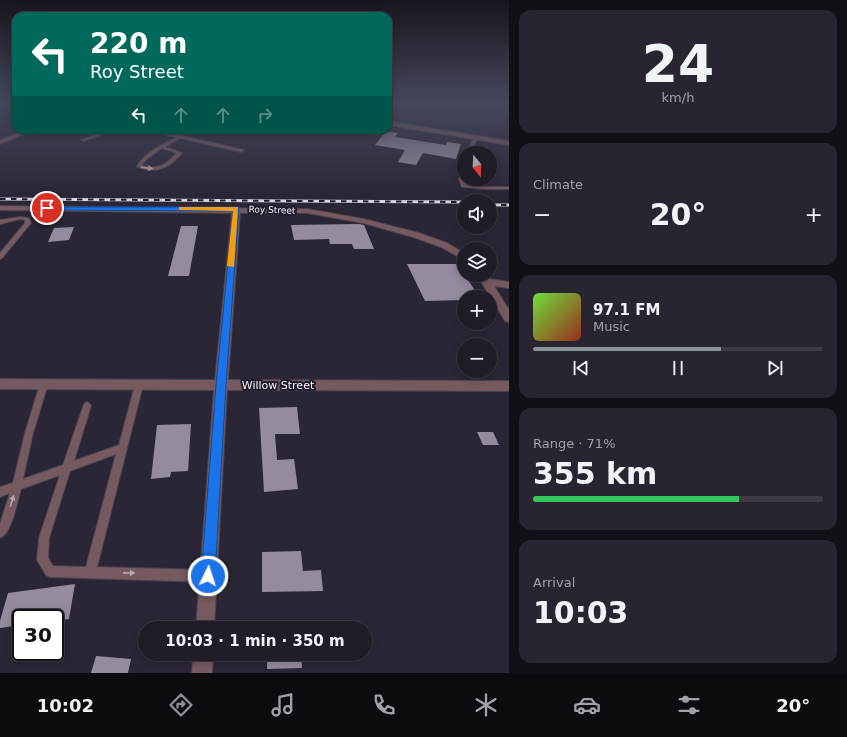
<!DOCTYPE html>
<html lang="en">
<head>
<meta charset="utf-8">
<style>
	:root { --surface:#201c28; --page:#282530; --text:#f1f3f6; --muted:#a2a1a8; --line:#3d3a45; --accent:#8c9099 }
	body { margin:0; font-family:"DejaVu Sans",sans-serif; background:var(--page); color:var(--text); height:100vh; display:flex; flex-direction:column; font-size:15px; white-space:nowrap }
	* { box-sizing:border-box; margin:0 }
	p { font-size:13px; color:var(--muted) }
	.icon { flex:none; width:22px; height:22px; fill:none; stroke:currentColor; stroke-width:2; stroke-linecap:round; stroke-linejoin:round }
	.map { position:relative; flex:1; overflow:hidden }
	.drawer { display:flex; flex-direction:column; gap:10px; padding:10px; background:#120f16; width:338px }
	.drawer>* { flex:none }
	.hud { position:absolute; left:12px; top:12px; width:380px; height:122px; border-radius:12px; box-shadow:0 2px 10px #0003,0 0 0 1px var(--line); background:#00695c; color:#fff; overflow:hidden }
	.needle { width:26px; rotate:162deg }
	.tools { position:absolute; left:457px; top:146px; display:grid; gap:8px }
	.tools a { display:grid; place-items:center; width:40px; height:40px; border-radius:50%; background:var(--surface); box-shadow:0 2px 10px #0003,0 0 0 1px var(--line); font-size:20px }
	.speed { position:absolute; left:12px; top:609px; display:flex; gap:8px; font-size:20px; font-weight:700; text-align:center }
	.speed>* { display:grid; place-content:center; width:52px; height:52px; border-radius:50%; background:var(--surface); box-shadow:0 2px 10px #0003,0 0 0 1px var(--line); line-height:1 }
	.speed .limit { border:2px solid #111; border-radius:6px; background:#fff; color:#111 }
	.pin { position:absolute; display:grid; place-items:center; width:34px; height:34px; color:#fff; margin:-17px; border:2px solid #fff; border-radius:50%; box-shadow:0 1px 4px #0007 }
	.me { position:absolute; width:44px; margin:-22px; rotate:4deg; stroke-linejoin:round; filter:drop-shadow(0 0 3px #0008) }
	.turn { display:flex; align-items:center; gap:14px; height:84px; padding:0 12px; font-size:18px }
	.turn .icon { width:52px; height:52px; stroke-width:2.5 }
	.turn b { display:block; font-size:28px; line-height:34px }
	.lanes { display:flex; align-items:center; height:38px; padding:0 12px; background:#0003; justify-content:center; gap:20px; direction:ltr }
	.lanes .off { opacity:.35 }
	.big { font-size:30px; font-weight:800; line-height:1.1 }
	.drawer .tile { flex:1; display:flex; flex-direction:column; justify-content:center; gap:6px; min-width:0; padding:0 14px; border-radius:12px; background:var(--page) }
	.drawer .dial { align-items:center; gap:0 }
	.dial b { font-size:52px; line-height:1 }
	.song { display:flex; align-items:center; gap:12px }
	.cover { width:48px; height:48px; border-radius:6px; background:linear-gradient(135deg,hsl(100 70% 55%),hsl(10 70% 35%)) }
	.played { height:4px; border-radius:2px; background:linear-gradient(90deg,var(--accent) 65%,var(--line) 65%) }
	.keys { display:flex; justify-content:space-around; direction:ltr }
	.heat { display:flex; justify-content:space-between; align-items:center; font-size:22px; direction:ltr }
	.charge { height:6px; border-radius:3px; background:linear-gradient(90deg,#34c759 71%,var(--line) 0) }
	.trip { position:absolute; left:138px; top:621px; width:234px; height:40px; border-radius:20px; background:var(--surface); box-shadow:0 2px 10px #0003,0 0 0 1px var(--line); font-weight:800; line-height:40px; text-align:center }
	.tabs { display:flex; height:64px; justify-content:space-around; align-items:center; background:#0d0b10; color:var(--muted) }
	.tabs .icon { width:28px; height:28px }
	.tabs .active { color:var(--accent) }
	.tabs b { font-size:18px; color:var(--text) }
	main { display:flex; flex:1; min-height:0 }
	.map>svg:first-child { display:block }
</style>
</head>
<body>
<main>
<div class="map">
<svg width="509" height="673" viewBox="0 0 509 673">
	<rect width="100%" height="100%" fill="#2b2635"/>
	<g fill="#958b9e">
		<polygon points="386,131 398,133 395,137 446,145 447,142 461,144 456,159 423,153 416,165 398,162 405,150 375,145"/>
		<polygon points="359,224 364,225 374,249 354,249 352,244 330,244 329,239 294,240 291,225"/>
		<polygon points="181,226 198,226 189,276 168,276"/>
		<polygon points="74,227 69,240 48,242 54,228"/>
		<polygon points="407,264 458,264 479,297 464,297 464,300 425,301"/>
		<polygon points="297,407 300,434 275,434 277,460 294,459 298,489 264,492 259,408"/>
		<polygon points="191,424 188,471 171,472 170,477 151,479 157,425"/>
		<polygon points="477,432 493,432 499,445 483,445"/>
		<polygon points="301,551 303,571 321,570 323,591 262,592 262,552"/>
		<polygon points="75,584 69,619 55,621 55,618 21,618 21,625 0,628 0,621 8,593"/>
		<polygon points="267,654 301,654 302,668 267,669"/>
		<polygon points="96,656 131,659 128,673 91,673"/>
	</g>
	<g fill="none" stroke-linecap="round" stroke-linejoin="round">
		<g stroke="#474351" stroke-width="2">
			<g id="service">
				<polygon points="110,130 115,130 84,141 81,140"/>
				<path d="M179 136 182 137 165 147 182 153C169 168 157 174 138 167L137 166C146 151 164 144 179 136ZM162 148 177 153C167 164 157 171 141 165L147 159Z"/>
				<polygon points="475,136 478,137 470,153 466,153"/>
				<polygon points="463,164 464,164 463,179 466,185 484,187 509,187 509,189 484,189 462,187 459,179"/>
				<polygon points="20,217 29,218 31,223 2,258 0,259 0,253 25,223 25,220 20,219 0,224 0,220"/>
				<path d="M44 381 47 382 48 384 33 433 23 479 63 465 84 404 87 402 90 404 91 406 74 461 119 445 135 385 136 383 139 382 142 383 143 385 97 567 208 570 212 572 214 576 212 580 208 582 50 577 46 575 37 560 39 538 60 475 21 489C17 502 12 533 0 538V524L10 493 0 497V487L13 483 25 433 40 384 41 382ZM116 454 86 567 53 566 48 558 49 538 70 471Z"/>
			</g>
		</g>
		<g stroke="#474351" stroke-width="2">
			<g id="minor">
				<polygon points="2,101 16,102 16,104"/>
				<polygon points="503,101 509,101 509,103 503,102"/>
				<polygon points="388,121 509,141 509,145 388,125"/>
				<polygon points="26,130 34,130 0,144 0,140"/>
				<polygon points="145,130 156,130 244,150 241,152"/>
				<polygon points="0,206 307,209 364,219 419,233 447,243 464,253 464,260 441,247 413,237 363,223 307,213 240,213 228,380 509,381 509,391 227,390 214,628 196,628 214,390 0,389 0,379 215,380 232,213 0,210"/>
				<polygon points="477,275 487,275 490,279 509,282 509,288 494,286 509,310 509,322 505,321"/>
				<polygon points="193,654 213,654 212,673 192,673"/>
			</g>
		</g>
		<use href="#service" fill="#765a5f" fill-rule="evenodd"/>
		<use href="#minor" fill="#765a5f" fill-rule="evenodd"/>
		<g stroke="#d8d4e0" stroke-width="3">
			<g id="rail">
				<polyline points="0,199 464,202"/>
				<polyline points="490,205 509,205"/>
			</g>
		</g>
		<use href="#rail" stroke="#211c2b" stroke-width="2" stroke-dasharray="5.5" stroke-linecap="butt"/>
	</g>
	<defs><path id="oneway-solid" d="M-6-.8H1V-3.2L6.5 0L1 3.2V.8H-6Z"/></defs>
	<g fill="#b6a6ae">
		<use href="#oneway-solid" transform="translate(147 168) rotate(7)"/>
		<use href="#oneway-solid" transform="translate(12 501) rotate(-73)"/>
		<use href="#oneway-solid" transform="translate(129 573) rotate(1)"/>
	</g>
	<linearGradient id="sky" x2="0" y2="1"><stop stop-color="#18151d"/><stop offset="0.52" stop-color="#44475c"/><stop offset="1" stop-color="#44475c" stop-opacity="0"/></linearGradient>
	<rect width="509" height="195" fill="url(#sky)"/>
	<polygon fill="#1a73e8" stroke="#114b97" points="45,207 236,207 239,209 226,385 215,576 213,581 208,583 203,581 201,576 216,385 233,211 47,210 44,208"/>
	<polygon fill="#f59e0b" points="179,207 238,207 234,267 227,266 233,211 182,210 179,210"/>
	<g text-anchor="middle" stroke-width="4" stroke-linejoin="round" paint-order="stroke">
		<g font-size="9" fill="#f6f3fe" stroke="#211c2b">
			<text transform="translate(272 210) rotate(2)" y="3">Roy Street</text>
		</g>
		<g font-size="11" fill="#f6f3fe" stroke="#211c2b">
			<text x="278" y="389">Willow Street</text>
		</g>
	</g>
</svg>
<div class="tools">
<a><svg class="needle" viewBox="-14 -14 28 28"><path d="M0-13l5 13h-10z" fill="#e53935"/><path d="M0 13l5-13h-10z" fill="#a2a1a8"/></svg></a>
<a><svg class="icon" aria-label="sound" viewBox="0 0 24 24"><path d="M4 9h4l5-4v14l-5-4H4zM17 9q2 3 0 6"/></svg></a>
<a><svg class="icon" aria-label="layers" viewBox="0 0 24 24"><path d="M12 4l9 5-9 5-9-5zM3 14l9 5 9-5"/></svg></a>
<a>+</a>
<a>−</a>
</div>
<div class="speed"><div class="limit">30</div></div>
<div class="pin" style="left:47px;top:208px;background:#d93025"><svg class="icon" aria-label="arrive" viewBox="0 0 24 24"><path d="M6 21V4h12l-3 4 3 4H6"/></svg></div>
<svg class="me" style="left:208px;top:576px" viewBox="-20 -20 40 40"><circle r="17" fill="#1a73e8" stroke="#fff" stroke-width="3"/><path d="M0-11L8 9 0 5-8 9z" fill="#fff"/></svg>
<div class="trip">10:03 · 1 min · 350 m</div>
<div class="hud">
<div class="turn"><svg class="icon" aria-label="left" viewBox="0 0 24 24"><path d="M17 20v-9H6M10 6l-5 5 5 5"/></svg><div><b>220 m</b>Roy Street</div></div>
<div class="lanes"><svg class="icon" aria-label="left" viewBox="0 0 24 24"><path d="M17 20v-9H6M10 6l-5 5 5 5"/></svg><svg class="icon off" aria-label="ahead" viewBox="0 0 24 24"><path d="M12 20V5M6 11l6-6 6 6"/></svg><svg class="icon off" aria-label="ahead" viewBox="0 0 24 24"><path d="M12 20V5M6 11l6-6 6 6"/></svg><svg class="icon off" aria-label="right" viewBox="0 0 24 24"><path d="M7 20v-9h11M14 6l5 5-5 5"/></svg></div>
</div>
</div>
<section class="drawer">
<div class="tile dial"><b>24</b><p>km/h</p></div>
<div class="tile"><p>Climate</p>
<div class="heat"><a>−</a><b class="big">20°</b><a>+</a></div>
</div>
<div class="tile">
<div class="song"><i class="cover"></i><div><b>97.1 FM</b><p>Music</p></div></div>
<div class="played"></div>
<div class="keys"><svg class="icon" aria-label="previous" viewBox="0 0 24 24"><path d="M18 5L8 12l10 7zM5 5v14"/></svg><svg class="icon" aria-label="pause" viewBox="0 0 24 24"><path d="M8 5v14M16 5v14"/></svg><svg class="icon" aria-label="next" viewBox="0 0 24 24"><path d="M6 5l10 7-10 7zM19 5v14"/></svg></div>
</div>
<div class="tile"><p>Range · 71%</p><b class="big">355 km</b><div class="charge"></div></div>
<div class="tile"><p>Arrival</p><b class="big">10:03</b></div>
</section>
</main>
<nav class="tabs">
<b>10:02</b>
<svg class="icon active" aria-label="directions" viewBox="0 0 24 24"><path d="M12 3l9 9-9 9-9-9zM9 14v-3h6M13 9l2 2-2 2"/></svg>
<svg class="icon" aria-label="music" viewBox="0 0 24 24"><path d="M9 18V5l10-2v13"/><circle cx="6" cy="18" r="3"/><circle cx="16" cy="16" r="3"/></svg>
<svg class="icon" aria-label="phone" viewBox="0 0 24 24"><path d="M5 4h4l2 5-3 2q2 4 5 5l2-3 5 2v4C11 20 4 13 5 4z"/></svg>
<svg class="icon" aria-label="climate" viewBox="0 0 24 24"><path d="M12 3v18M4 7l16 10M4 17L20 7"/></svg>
<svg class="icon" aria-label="car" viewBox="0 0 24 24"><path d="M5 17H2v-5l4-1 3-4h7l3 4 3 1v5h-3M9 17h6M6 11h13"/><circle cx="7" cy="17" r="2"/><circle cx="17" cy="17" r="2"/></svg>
<svg class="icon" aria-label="filters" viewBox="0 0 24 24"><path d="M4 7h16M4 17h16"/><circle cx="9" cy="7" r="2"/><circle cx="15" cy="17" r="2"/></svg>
<b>20°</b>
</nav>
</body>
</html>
